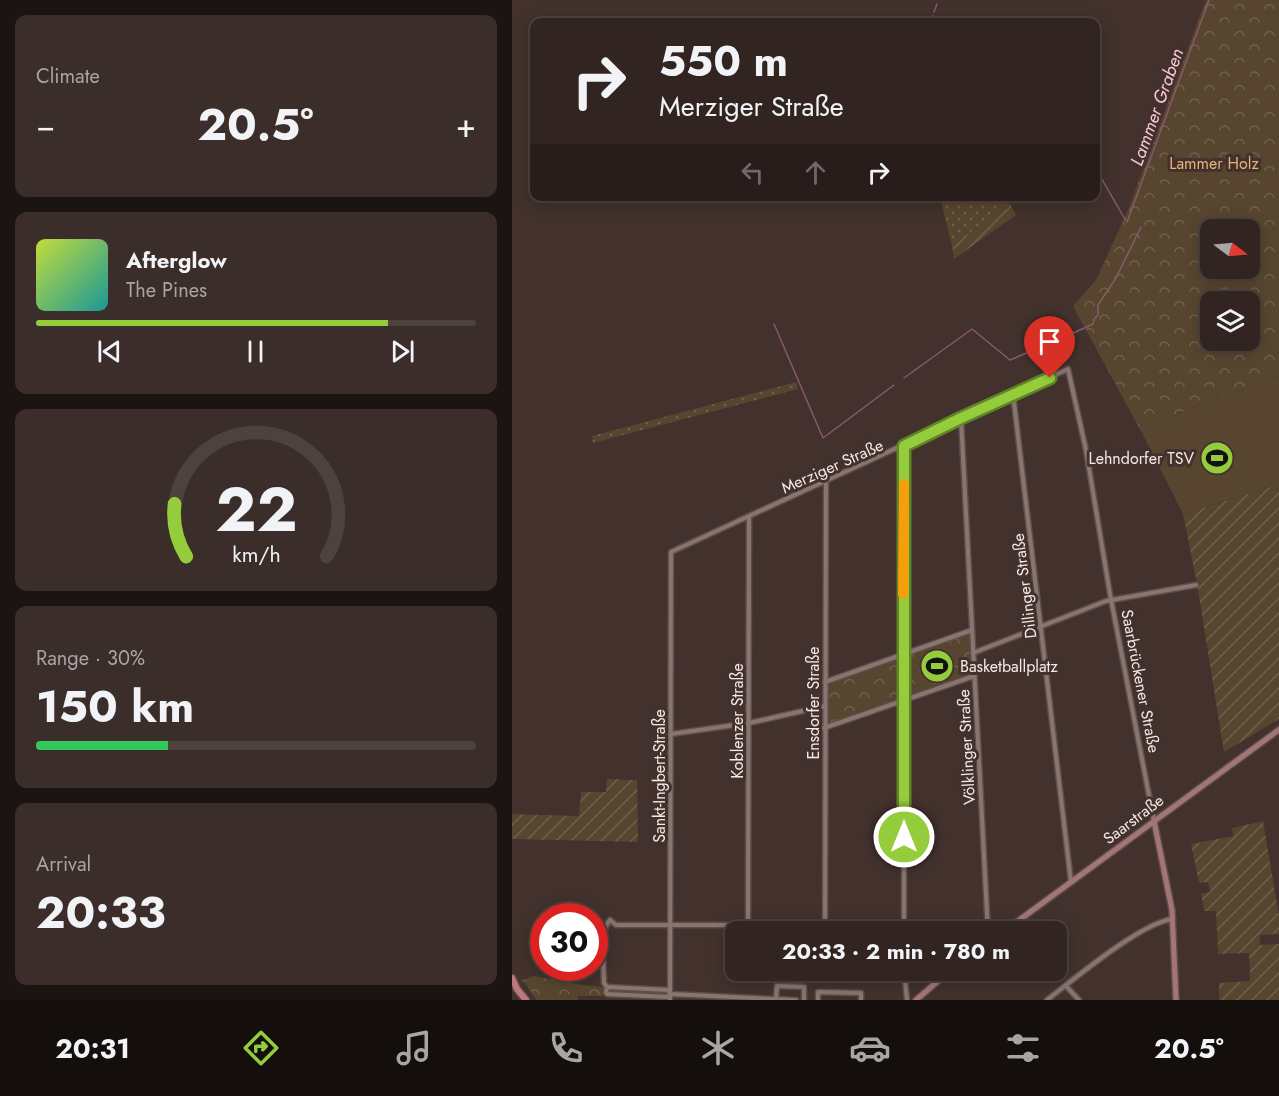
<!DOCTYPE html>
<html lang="en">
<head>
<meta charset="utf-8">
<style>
	:root { --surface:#322521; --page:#3a2d2a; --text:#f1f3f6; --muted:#a8a5a5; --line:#4d423f; --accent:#94cc3c }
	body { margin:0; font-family:Jost,sans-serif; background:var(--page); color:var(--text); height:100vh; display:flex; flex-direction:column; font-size:22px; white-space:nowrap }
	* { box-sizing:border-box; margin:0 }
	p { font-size:20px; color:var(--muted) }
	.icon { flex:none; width:33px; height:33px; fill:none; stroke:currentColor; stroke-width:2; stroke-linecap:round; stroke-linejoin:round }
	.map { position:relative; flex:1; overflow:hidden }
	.sheet { display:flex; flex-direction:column; gap:15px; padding:15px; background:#1c1412; width:512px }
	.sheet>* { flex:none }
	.hud { position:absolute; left:18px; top:18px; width:570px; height:183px; border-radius:12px; box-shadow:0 3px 15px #0003,0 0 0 2px var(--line); background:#322521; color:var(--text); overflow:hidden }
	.needle { width:39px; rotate:106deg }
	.fabs { position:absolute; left:688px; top:219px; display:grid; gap:12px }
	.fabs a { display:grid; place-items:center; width:60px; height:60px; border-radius:12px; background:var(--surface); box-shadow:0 3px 15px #0003,0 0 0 2px var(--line); font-size:30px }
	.speed { position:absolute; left:18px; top:903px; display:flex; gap:12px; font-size:30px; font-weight:700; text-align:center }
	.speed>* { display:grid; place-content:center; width:78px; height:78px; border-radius:50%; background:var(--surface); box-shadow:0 3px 15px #0003,0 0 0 2px var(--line); line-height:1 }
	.speed .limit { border:9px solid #d22; background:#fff; color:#111 }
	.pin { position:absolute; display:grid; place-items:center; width:51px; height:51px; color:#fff; margin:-62px -26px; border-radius:50% 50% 50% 0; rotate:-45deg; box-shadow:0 0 6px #0007 }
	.pin .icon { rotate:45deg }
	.me { position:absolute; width:66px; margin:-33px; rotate:0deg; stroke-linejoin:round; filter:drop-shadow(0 0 4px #0008) }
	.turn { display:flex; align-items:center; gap:21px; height:126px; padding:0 30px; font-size:27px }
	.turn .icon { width:78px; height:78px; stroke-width:2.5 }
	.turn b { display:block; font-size:42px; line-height:51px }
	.lanes { display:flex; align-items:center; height:57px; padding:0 30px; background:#0003; justify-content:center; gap:30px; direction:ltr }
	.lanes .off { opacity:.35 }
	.big { font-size:45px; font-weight:700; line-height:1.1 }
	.sheet .card { flex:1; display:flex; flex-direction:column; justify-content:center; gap:9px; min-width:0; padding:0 21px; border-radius:12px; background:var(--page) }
	.sheet .dial { align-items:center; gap:0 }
	.dial svg { height:156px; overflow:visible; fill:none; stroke:var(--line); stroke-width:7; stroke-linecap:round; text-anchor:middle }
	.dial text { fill:var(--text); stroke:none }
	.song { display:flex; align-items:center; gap:18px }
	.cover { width:72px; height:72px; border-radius:9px; background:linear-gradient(135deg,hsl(70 70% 55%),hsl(180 70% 35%)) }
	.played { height:6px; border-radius:3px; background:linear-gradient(90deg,var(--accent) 80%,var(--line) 80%) }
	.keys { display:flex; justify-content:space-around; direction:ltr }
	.heat { display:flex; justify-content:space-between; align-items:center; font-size:33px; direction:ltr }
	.charge { height:9px; border-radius:4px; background:linear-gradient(90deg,#34c759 30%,var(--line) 0) }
	.trip { position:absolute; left:213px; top:921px; width:342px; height:60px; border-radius:12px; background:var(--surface); box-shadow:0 3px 15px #0003,0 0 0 2px var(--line); font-weight:700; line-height:60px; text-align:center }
	.tab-bar { display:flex; height:96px; justify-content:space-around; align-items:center; background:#140f0d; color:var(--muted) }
	.tab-bar .icon { width:42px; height:42px }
	.tab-bar .active { color:var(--accent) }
	.tab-bar b { font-size:27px; color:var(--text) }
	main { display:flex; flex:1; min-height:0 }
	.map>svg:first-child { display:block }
</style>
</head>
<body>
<main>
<section class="sheet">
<div class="card"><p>Climate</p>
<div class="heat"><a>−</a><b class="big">20.5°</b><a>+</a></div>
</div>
<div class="card">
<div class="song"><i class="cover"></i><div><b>Afterglow</b><p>The Pines</p></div></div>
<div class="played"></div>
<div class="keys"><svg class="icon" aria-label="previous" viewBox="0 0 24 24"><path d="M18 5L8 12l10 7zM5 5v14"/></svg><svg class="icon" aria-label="pause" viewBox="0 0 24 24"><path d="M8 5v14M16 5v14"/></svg><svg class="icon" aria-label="next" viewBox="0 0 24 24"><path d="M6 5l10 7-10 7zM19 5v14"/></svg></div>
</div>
<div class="card dial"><svg viewBox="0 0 100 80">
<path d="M14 69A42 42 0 1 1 86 69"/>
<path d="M14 69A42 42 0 0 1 8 42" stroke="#94cc3c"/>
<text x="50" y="56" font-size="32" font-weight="700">22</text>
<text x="50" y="72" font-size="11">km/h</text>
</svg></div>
<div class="card"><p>Range · 30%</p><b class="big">150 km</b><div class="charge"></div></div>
<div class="card"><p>Arrival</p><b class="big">20:33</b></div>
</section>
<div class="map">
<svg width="768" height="1000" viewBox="0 0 768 1000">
	<defs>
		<pattern id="grass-dots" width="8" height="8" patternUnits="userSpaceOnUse" patternTransform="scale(1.5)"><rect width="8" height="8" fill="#57452f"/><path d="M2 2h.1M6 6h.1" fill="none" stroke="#70604d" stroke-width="1.8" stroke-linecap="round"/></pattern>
		<pattern id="park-crowns" width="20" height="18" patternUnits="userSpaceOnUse" patternTransform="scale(1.5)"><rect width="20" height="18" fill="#57452f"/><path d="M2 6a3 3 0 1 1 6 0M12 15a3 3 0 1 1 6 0" fill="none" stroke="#70604d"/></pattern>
		<pattern id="garden-furrows" width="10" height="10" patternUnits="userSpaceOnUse" patternTransform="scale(1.5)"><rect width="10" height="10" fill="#57452f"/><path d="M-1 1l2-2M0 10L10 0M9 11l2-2" fill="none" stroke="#70604d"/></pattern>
	</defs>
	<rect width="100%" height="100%" fill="#42312c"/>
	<g fill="url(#grass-dots)">
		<polygon points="428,197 493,197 498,204 440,246"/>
		<polygon points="284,382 286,389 81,443 80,436"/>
	</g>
	<g fill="url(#park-crowns)" fill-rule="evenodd">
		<path d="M694 0H767V376L679 408 630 433 561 306 584 280 616 210ZM699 230H738V268H699ZM699 302H738V340H699Z"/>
		<polygon points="460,630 462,676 312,728 313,682"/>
		<polygon points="22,976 70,985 91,987 91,996 66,996 66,1000 24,1000 13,983 8,981"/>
	</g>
	<g fill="url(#garden-furrows)">
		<polygon points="498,204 504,215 442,259 440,246"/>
		<polygon points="767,484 767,719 712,752 685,584 671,514"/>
		<polygon points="95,779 125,780 126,842 0,839 0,814 67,816 69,792 94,792"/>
		<polygon points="751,821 767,915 768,934 748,935 748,945 767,944 767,1000 707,1000 707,983 738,981 737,953 706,954 704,911 692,911 689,894 698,892 696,882 687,883 679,844 721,836 720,828"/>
	</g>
	<polygon fill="#57452f" points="767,376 767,484 671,514 630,433 679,408"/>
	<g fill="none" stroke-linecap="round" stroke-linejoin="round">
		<g stroke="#89596a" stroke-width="1.5">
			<polyline points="422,12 425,4"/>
			<polyline points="419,22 421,16"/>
			<polyline points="584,169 614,221"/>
			<polyline points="615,222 697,0"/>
			<polyline points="262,324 311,438 382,385"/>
			<polyline points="557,335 581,324 582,319 586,315 586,305 604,278 629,227"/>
			<polyline points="392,378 460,329 498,360 547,339"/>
		</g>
		<g stroke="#5d4e4b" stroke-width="7">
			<g id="street">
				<polyline points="501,394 559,882"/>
				<polyline points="449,418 476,932"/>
				<polyline points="461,653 594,601 684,585"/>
				<polyline points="313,682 460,630"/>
				<polyline points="312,728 462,676"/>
				<polyline points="159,734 237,723 313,706"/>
				<polyline points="236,925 237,517"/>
				<polyline points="313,925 314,481"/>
				<polyline points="392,932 392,446"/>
				<polyline points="392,970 395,1000"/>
				<polyline points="554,986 567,1000"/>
				<path d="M95 987 92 983C92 967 87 931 98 920L104 925H392"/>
				<polyline points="158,994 156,990 95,987 94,992 95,994 156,997 158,994 284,1000"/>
				<polyline points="264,999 265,986 292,987 292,1000"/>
				<polyline points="158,1000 159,552 556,369 574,450 598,594 642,821"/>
				<polyline points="306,1000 306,992 349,993 349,1000"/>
				<path d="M535 1000C562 979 630 922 661 919"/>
			</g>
		</g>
		<g stroke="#5d4e4b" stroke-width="8">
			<g id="secondary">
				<polyline points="642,821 660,910 664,1000"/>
				<polyline points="491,932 768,729"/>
				<polyline points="404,1000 439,970"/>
			</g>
		</g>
		<g stroke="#5d4e4b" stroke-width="9">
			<polyline id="primary" points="0,978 5,989 14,1000"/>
		</g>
		<use href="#street" stroke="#89746f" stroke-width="4"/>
		<use href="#secondary" stroke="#a37675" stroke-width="5"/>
		<use href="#primary" stroke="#bd787a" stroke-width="6"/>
	</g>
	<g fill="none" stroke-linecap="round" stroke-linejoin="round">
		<g stroke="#608527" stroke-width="15">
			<polyline id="route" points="392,837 392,446 449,418 538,378"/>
		</g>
		<use href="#route" stroke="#94cc3c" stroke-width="10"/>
		<polyline stroke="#f59e0b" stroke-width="10" points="391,594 392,484"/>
	</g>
	<defs>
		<g id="stadium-disc" transform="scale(1.725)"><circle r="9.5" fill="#94cc3c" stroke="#42312c"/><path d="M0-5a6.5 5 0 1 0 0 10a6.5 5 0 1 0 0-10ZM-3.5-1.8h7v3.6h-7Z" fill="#111"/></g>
	</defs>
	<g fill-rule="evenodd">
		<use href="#stadium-disc" x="705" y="458"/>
		<use href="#stadium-disc" x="425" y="666"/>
	</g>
	<g text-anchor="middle" stroke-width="6" stroke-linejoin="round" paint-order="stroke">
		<g font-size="16" fill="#e5b578" stroke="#42312c">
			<text x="702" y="169">Lammer Holz</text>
		</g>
		<g font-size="16" fill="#f5e9e6" stroke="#42312c" text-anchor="end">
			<text x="682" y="464">Lehndorfer TSV</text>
			<text x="448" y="672" text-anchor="start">Basketballplatz</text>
		</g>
		<g font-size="16" fill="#f5e9e6" stroke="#42312c">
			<text transform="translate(320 466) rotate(-24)" y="6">Merziger Straße</text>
			<text transform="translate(512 586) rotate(-97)" y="6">Dillinger Straße</text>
			<text transform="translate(629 681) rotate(79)" y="6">Saarbrückener Straße</text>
			<text transform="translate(301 703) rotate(-90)" y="6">Ensdorfer Straße</text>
			<text transform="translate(225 721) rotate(-90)" y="6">Koblenzer Straße</text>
			<text transform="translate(454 747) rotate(-93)" y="6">Völklinger Straße</text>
			<text transform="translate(147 776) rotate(-90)" y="6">Sankt-Ingbert-Straße</text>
			<text transform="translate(621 819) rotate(-37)" y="6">Saarstraße</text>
		</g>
		<g font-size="18" font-style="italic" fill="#f8c8d7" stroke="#42312c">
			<text transform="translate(645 107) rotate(-70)" y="6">Lammer Graben</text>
		</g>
	</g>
</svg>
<div class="fabs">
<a><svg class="needle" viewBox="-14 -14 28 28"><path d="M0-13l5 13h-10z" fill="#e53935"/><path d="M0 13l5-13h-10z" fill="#a8a5a5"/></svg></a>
<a><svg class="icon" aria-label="layers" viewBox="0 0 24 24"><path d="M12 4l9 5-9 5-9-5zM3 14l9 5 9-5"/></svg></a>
</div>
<div class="speed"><div class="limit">30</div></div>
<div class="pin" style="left:538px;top:378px;background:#d93025"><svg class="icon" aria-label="arrive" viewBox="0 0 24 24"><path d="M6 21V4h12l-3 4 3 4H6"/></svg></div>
<svg class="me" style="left:392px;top:837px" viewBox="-20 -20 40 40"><circle r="17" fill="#94cc3c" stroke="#fff" stroke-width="3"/><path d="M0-11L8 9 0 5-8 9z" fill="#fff"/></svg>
<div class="trip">20:33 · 2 min · 780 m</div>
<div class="hud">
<div class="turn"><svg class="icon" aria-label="right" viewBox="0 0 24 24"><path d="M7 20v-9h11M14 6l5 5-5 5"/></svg><div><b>550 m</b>Merziger Straße</div></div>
<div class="lanes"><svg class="icon off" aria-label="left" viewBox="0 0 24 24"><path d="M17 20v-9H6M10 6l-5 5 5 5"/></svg><svg class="icon off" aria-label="ahead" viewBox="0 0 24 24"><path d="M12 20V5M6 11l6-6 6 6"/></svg><svg class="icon" aria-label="right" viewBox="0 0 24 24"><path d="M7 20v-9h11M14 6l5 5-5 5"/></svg></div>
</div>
</div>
</main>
<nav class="tab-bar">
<b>20:31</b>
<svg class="icon active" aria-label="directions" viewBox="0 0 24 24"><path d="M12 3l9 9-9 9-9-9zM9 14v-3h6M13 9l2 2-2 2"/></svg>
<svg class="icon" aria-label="music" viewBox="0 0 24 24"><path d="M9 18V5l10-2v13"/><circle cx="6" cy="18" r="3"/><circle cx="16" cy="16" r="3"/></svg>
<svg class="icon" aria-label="phone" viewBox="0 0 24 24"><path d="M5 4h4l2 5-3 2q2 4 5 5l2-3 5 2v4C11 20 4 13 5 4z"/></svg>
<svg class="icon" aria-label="climate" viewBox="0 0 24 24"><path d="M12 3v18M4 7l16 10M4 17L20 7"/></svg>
<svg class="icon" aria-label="car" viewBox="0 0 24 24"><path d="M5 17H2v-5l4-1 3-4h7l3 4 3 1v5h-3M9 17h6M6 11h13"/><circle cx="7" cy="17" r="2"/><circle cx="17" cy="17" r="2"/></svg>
<svg class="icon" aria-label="filters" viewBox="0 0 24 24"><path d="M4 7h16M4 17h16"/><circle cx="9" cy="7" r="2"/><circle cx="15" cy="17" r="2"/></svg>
<b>20.5°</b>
</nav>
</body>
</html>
